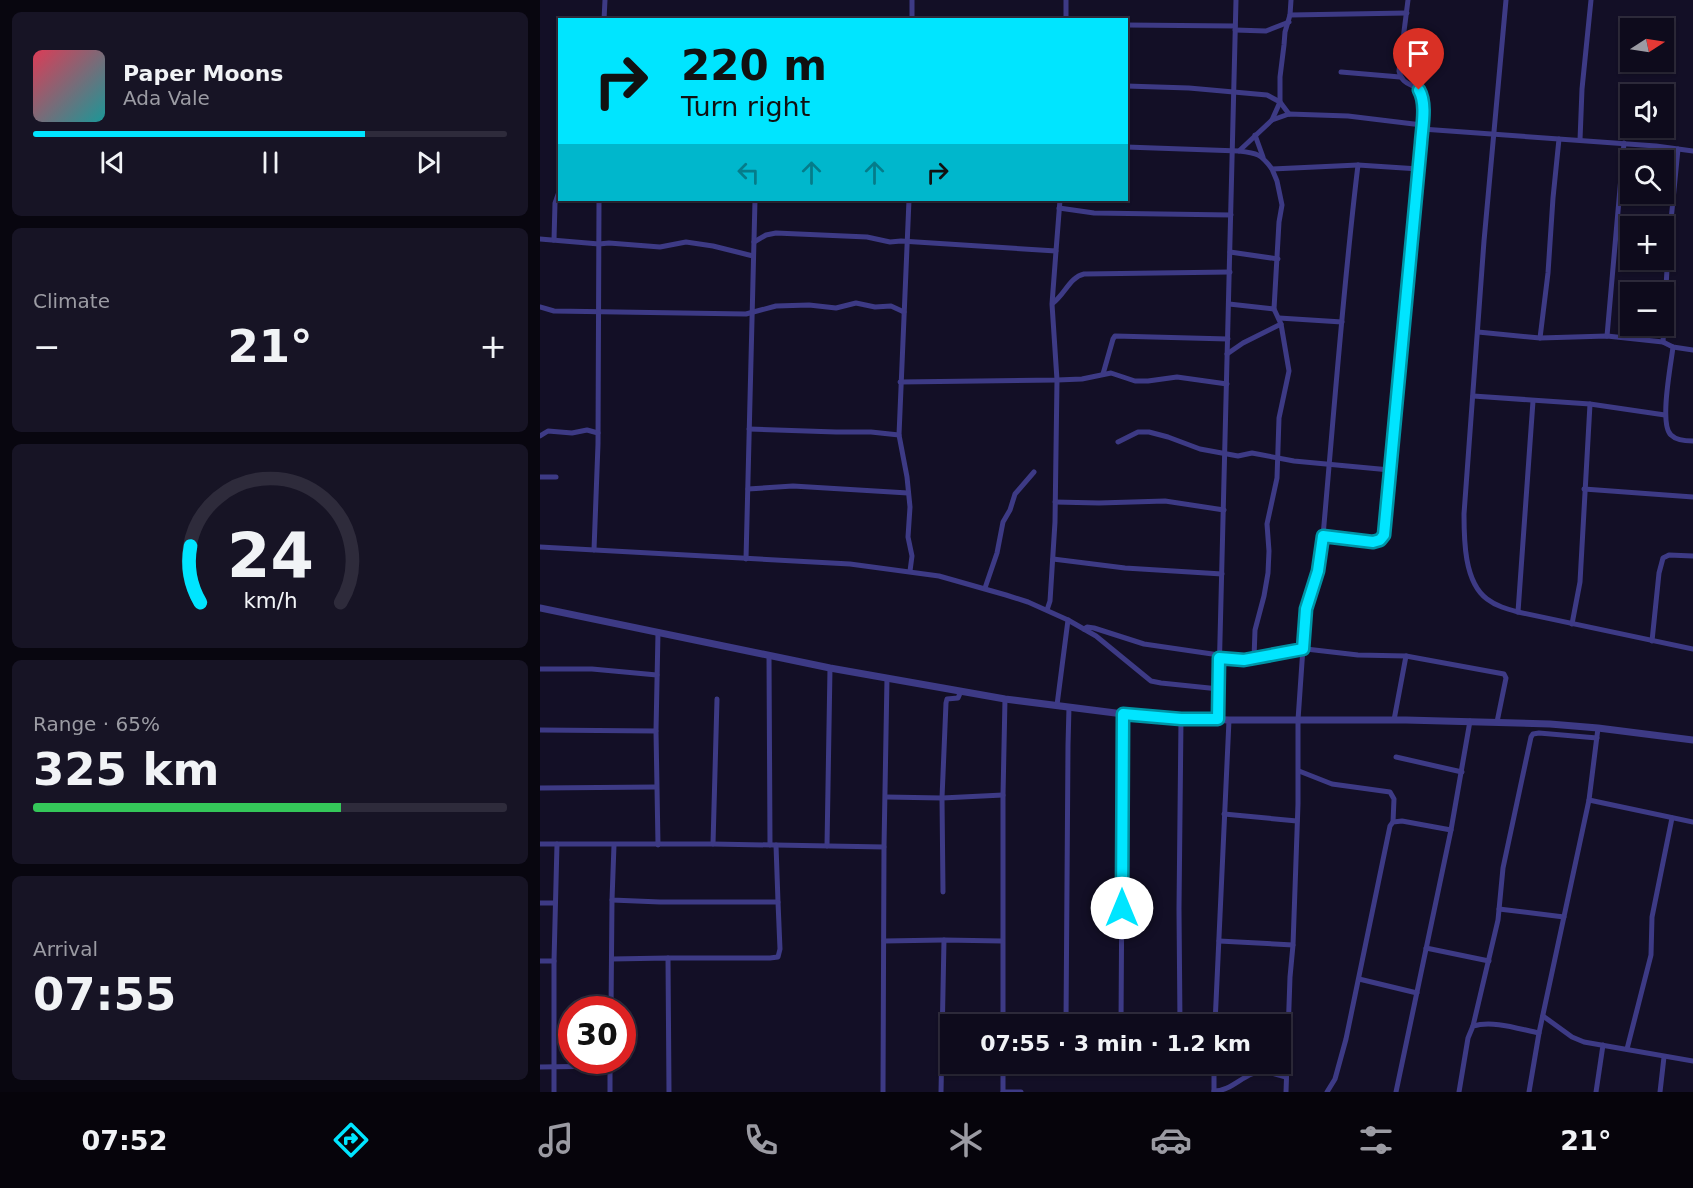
<!DOCTYPE html>
<html lang="en">
<head>
<meta charset="utf-8">
<style>
	:root { --surface:#0e0b1c; --page:#171425; --text:#f1f3f6; --muted:#9b9ba3; --line:#2e2b3b; --accent:#00e5ff }
	body { margin:0; font-family:"DejaVu Sans",sans-serif; background:var(--page); color:var(--text); height:100vh; display:flex; flex-direction:column; font-size:22px; white-space:nowrap }
	* { box-sizing:border-box; margin:0 }
	p { font-size:20px; color:var(--muted) }
	.icon { flex:none; width:33px; height:33px; fill:none; stroke:currentColor; stroke-width:2; stroke-linecap:round; stroke-linejoin:round }
	.map { position:relative; flex:1; overflow:hidden }
	.details { display:flex; flex-direction:column; gap:12px; padding:12px; background:#08060f; width:540px }
	.details>* { flex:none }
	.top-card { position:absolute; left:18px; top:18px; width:570px; height:183px; border-radius:0px; box-shadow:0 2px 4px #0004,0 0 0 2px var(--line); background:#00e5ff; color:#111; overflow:hidden }
	.needle { width:39px; rotate:78deg }
	.buttons { position:absolute; left:1080px; top:18px; display:grid; gap:12px }
	.buttons a { display:grid; place-items:center; width:54px; height:54px; border-radius:0px; background:var(--surface); box-shadow:0 2px 4px #0004,0 0 0 2px var(--line); font-size:30px }
	.speed { position:absolute; left:18px; top:996px; display:flex; gap:12px; font-size:30px; font-weight:700; text-align:center }
	.speed>* { display:grid; place-content:center; width:78px; height:78px; border-radius:50%; background:var(--surface); box-shadow:0 2px 4px #0004,0 0 0 2px var(--line); line-height:1 }
	.speed .limit { border:9px solid #d22; background:#fff; color:#111 }
	.pin { position:absolute; display:grid; place-items:center; width:51px; height:51px; color:#fff; margin:-62px -26px; border-radius:50% 50% 50% 0; rotate:-45deg; box-shadow:0 0 6px #0007 }
	.pin .icon { rotate:45deg }
	.me { position:absolute; width:66px; margin:-33px; rotate:0deg; stroke-linejoin:round; filter:drop-shadow(0 0 4px #0008) }
	.turn { display:flex; align-items:center; gap:21px; height:126px; padding:0 24px; font-size:27px }
	.turn .icon { width:78px; height:78px; stroke-width:2.5 }
	.turn b { display:block; font-size:42px; line-height:51px }
	.lanes { display:flex; align-items:center; height:57px; padding:0 24px; background:#0003; justify-content:center; gap:30px; direction:ltr }
	.lanes .off { opacity:.35 }
	.big { font-size:45px; font-weight:700; line-height:1.1 }
	.details .tile { flex:1; display:flex; flex-direction:column; justify-content:center; gap:9px; min-width:0; padding:0 21px; border-radius:9px; background:var(--page) }
	.details .dial { align-items:center; gap:0 }
	.dial svg { height:156px; overflow:visible; fill:none; stroke:var(--line); stroke-width:7; stroke-linecap:round; text-anchor:middle }
	.dial text { fill:var(--text); stroke:none }
	.song { display:flex; align-items:center; gap:18px }
	.cover { width:72px; height:72px; border-radius:9px; background:linear-gradient(135deg,hsl(350 70% 55%),hsl(180 70% 35%)) }
	.played { height:6px; border-radius:3px; background:linear-gradient(90deg,var(--accent) 70%,var(--line) 70%) }
	.keys { display:flex; justify-content:space-around; direction:ltr }
	.heat { display:flex; justify-content:space-between; align-items:center; font-size:33px; direction:ltr }
	.charge { height:9px; border-radius:4px; background:linear-gradient(90deg,#34c759 65%,var(--line) 0) }
	.trip { position:absolute; left:400px; top:1014px; width:351px; height:60px; border-radius:0px; background:var(--surface); box-shadow:0 2px 4px #0004,0 0 0 2px var(--line); font-weight:700; line-height:60px; text-align:center }
	.dock { display:flex; height:96px; justify-content:space-around; align-items:center; background:#06040b; color:var(--muted) }
	.dock .icon { width:42px; height:42px }
	.dock .selected { color:var(--accent) }
	.dock b { font-size:27px; color:var(--text) }
	main { display:flex; flex:1; min-height:0 }
	.map>svg:first-child { display:block }
</style>
</head>
<body>
<main>
<section class="details">
<div class="tile">
<div class="song"><i class="cover"></i><div><b>Paper Moons</b><p>Ada Vale</p></div></div>
<div class="played"></div>
<div class="keys"><svg class="icon" aria-label="previous" viewBox="0 0 24 24"><path d="M18 5L8 12l10 7zM5 5v14"/></svg><svg class="icon" aria-label="pause" viewBox="0 0 24 24"><path d="M8 5v14M16 5v14"/></svg><svg class="icon" aria-label="next" viewBox="0 0 24 24"><path d="M6 5l10 7-10 7zM19 5v14"/></svg></div>
</div>
<div class="tile"><p>Climate</p>
<div class="heat"><a>−</a><b class="big">21°</b><a>+</a></div>
</div>
<div class="tile dial"><svg viewBox="0 0 100 80">
<path d="M14 69A42 42 0 1 1 86 69"/>
<path d="M14 69A42 42 0 0 1 9 40" stroke="#00e5ff"/>
<text x="50" y="56" font-size="32" font-weight="700">24</text>
<text x="50" y="72" font-size="11">km/h</text>
</svg></div>
<div class="tile"><p>Range · 65%</p><b class="big">325 km</b><div class="charge"></div></div>
<div class="tile"><p>Arrival</p><b class="big">07:55</b></div>
</section>
<div class="map">
<svg width="1153" height="1092" viewBox="0 0 1153 1092">
	<rect width="100%" height="100%" fill="#130f26"/>
	<g fill="none" stroke-linecap="round" stroke-linejoin="round">
		<g stroke="#3d3a85" stroke-width="5">
			<polyline points="372,0 372,20"/>
			<path d="M868 0 859 71C863 89 877 81 882 96 885 105 883 118 882 127"/>
			<path d="M966 0 944 241 924 514C924 539 924 582 947 599 956 606 967 609 978 612L1153 649"/>
			<polyline points="750,15 751,0"/>
			<polyline points="64,20 65,0"/>
			<polyline points="526,20 526,0"/>
			<polyline points="586,25 695,26"/>
			<polyline points="695,30 726,31 749,22"/>
			<polyline points="801,72 860,77"/>
			<polyline points="586,86 649,88 727,95 740,102 749,114"/>
			<polyline points="732,120 749,114 808,116 882,125"/>
			<polyline points="715,135 723,157"/>
			<polyline points="1040,140 1042,89 1051,0"/>
			<polyline points="586,147 699,151 732,120 740,102 740,77 744,45 745,32 750,15 867,13"/>
			<path d="M699 151C717 153 721 154 732 169L818 165"/>
			<path d="M879 169 818 165C803 288 794 412 783 536L833 541 840 540 844 535 846 523C857 396 869 269 881 143L882 129 1116 146 1153 151"/>
			<polyline points="369,200 359,435 367,477 370,507 368,537 372,556 370,571"/>
			<polyline points="519,208 554,213 691,215"/>
			<polyline points="0,239 59,244 69,243 120,247 146,242 173,246 213,256"/>
			<polyline points="14,240 15,203 20,189"/>
			<polyline points="214,242 226,235 236,233 327,237 350,242 361,241 516,251 520,200"/>
			<polyline points="690,252 738,259"/>
			<path d="M513 303C525 294 530 277 544 274L690 272"/>
			<polyline points="689,304 734,309 739,222 742,205 737,181 732,169"/>
			<polyline points="0,307 14,311 206,314 236,306 269,305 296,308 316,303 335,307 351,306 364,312"/>
			<polyline points="739,318 802,322"/>
			<polyline points="938,332 1000,338 1067,336 1123,342 1133,347 1153,350"/>
			<polyline points="1067,336 1084,143"/>
			<polyline points="1000,338 1008,273 1013,198 1019,139"/>
			<polyline points="1123,342 1128,251 1138,149"/>
			<path d="M1133 347C1131 364 1119 425 1131 435 1136 440 1146 441 1153 441"/>
			<polyline points="687,354 703,343 741,324"/>
			<polyline points="563,374 573,339 575,336 688,339"/>
			<polyline points="360,382 517,380 542,379 571,373 595,381 608,381 637,377 687,384"/>
			<polyline points="933,396 1050,404 1125,415"/>
			<polyline points="209,429 296,432 331,432 359,435"/>
			<polyline points="0,436 8,431 32,433 47,430 58,433"/>
			<polyline points="578,442 598,432 609,432 628,437 660,449 698,456 712,453 754,461 850,470"/>
			<polyline points="0,477 16,477"/>
			<polyline points="208,489 253,486 368,493"/>
			<polyline points="1044,489 1153,497"/>
			<polyline points="515,502 559,503 625,501 684,510"/>
			<polyline points="0,547 310,564 399,576 466,595 488,602 528,620 556,636 611,681 621,683 679,689"/>
			<polyline points="54,550 58,444 59,200"/>
			<polyline points="206,559 215,200"/>
			<polyline points="513,559 585,568 682,574"/>
			<polyline points="445,588 457,553 463,522 470,510 475,494 494,472"/>
			<polyline points="507,610 510,601 515,522 517,380 512,304 516,251"/>
			<polyline points="978,612 993,401"/>
			<polyline points="1032,624 1040,582 1050,404"/>
			<polyline points="544,629 547,627 554,628 604,644 679,655"/>
			<polyline points="118,632 116,731 118,845"/>
			<polyline points="1112,641 1119,573 1123,558 1129,555 1153,556"/>
			<polyline points="229,656 230,845"/>
			<polyline points="679,658 707,659 766,649 818,655 866,656 964,674 966,678 957,722"/>
			<polyline points="714,658 715,630 724,596 728,573 729,551 727,524 737,478 739,418 749,371 741,324 734,309"/>
			<polyline points="0,669 52,669 117,675"/>
			<polyline points="517,705 528,620"/>
			<polyline points="678,719 696,0"/>
			<polyline points="854,720 866,656"/>
			<polyline points="0,730 116,731"/>
			<polyline points="856,757 922,772"/>
			<polyline points="759,771 792,784 850,792 854,799 853,822"/>
			<polyline points="0,788 116,787"/>
			<polyline points="346,797 402,798 463,795"/>
			<polyline points="1049,800 1153,822"/>
			<polyline points="684,814 757,821"/>
			<polyline points="0,844 173,844 344,847"/>
			<polyline points="173,844 177,699"/>
			<polyline points="74,845 72,900 120,902 238,902 236,845"/>
			<polyline points="287,846 290,668"/>
			<polyline points="403,892 402,798 406,703 407,699 418,698 421,691"/>
			<polyline points="0,903 15,903"/>
			<polyline points="959,909 1024,917"/>
			<polyline points="344,941 404,940"/>
			<polyline points="679,941 753,945"/>
			<polyline points="886,948 949,961"/>
			<polyline points="128,958 230,958 238,957 240,949 238,902"/>
			<polyline points="72,959 128,958 129,1092"/>
			<polyline points="0,961 14,961"/>
			<polyline points="819,979 877,993"/>
			<polyline points="71,1010 72,900"/>
			<polyline points="1003,1016 1032,1037 1044,1042 1153,1061"/>
			<polyline points="463,1024 463,795 465,699"/>
			<polyline points="526,1024 528,745 529,707"/>
			<polyline points="581,1024 583,714"/>
			<polyline points="640,1024 639,909 641,719"/>
			<polyline points="675,1024 689,720"/>
			<polyline points="933,1026 958,920 963,868 991,737 993,734 999,733 1057,738"/>
			<polyline points="1087,1049 1111,955 1112,917 1132,818"/>
			<polyline points="70,1060 70,1092"/>
			<polyline points="0,1067 70,1066"/>
			<path d="M674 1091C694 1091 706 1069 727 1072 733 1073 739 1075 745 1077"/>
			<polyline points="14,1092 14,961 17,844"/>
			<polyline points="343,1092 344,847 347,678"/>
			<polyline points="401,1092 404,940 462,941"/>
			<polyline points="463,1092 463,1064"/>
			<polyline points="463,1092 481,1092"/>
			<polyline points="674,1092 674,1064"/>
			<polyline points="746,1092 750,977 753,945 758,804 758,720 762,662 766,609 778,571 783,536"/>
			<polyline points="787,1092 795,1079 806,1039 850,826 853,822 862,821 911,830"/>
			<polyline points="856,1092 911,830 930,721"/>
			<path d="M919 1092 928 1038 933 1026C953 1020 979 1029 999 1033"/>
			<polyline points="989,1092 999,1033 1049,800 1058,728"/>
			<polyline points="1056,1092 1063,1045"/>
			<polyline points="1120,1092 1124,1057"/>
		</g>
		<polyline stroke="#3d3a85" stroke-width="7" points="0,608 290,668 465,699 607,717 689,720 866,720 1010,724 1058,728 1153,740"/>
	</g>
	<g fill="none" stroke-linecap="round" stroke-linejoin="round">
		<g stroke="#0095a6" stroke-width="15">
			<path id="route" d="M582 908 583 714 641 719H678L679 658 704 660 763 649 766 609 778 571 783 536 833 542 840 540 844 535 881 143C882 127 887 104 879 90"/>
		</g>
		<use href="#route" stroke="#00e5ff" stroke-width="10"/>
	</g>
</svg>
<div class="buttons">
<a><svg class="needle" viewBox="-14 -14 28 28"><path d="M0-13l5 13h-10z" fill="#e53935"/><path d="M0 13l5-13h-10z" fill="#9b9ba3"/></svg></a>
<a><svg class="icon" aria-label="sound" viewBox="0 0 24 24"><path d="M4 9h4l5-4v14l-5-4H4zM17 9q2 3 0 6"/></svg></a>
<a><svg class="icon" aria-label="search" viewBox="0 0 24 24"><circle cx="10" cy="10" r="6"/><path d="M15 15l6 6"/></svg></a>
<a>+</a>
<a>−</a>
</div>
<div class="speed"><div class="limit">30</div></div>
<div class="pin" style="left:879px;top:90px;background:#d93025"><svg class="icon" aria-label="arrive" viewBox="0 0 24 24"><path d="M6 21V4h12l-3 4 3 4H6"/></svg></div>
<svg class="me" style="left:582px;top:908px" viewBox="-20 -20 40 40"><circle r="19" fill="#fff"/><path d="M0-13L10 11 0 6-10 11z" fill="#00e5ff"/></svg>
<div class="trip">07:55 · 3 min · 1.2 km</div>
<div class="top-card">
<div class="turn"><svg class="icon" aria-label="right" viewBox="0 0 24 24"><path d="M7 20v-9h11M14 6l5 5-5 5"/></svg><div><b>220 m</b>Turn right</div></div>
<div class="lanes"><svg class="icon off" aria-label="left" viewBox="0 0 24 24"><path d="M17 20v-9H6M10 6l-5 5 5 5"/></svg><svg class="icon off" aria-label="ahead" viewBox="0 0 24 24"><path d="M12 20V5M6 11l6-6 6 6"/></svg><svg class="icon off" aria-label="ahead" viewBox="0 0 24 24"><path d="M12 20V5M6 11l6-6 6 6"/></svg><svg class="icon" aria-label="right" viewBox="0 0 24 24"><path d="M7 20v-9h11M14 6l5 5-5 5"/></svg></div>
</div>
</div>
</main>
<nav class="dock">
<b>07:52</b>
<svg class="icon selected" aria-label="directions" viewBox="0 0 24 24"><path d="M12 3l9 9-9 9-9-9zM9 14v-3h6M13 9l2 2-2 2"/></svg>
<svg class="icon" aria-label="music" viewBox="0 0 24 24"><path d="M9 18V5l10-2v13"/><circle cx="6" cy="18" r="3"/><circle cx="16" cy="16" r="3"/></svg>
<svg class="icon" aria-label="phone" viewBox="0 0 24 24"><path d="M5 4h4l2 5-3 2q2 4 5 5l2-3 5 2v4C11 20 4 13 5 4z"/></svg>
<svg class="icon" aria-label="climate" viewBox="0 0 24 24"><path d="M12 3v18M4 7l16 10M4 17L20 7"/></svg>
<svg class="icon" aria-label="car" viewBox="0 0 24 24"><path d="M5 17H2v-5l4-1 3-4h7l3 4 3 1v5h-3M9 17h6M6 11h13"/><circle cx="7" cy="17" r="2"/><circle cx="17" cy="17" r="2"/></svg>
<svg class="icon" aria-label="filters" viewBox="0 0 24 24"><path d="M4 7h16M4 17h16"/><circle cx="9" cy="7" r="2"/><circle cx="15" cy="17" r="2"/></svg>
<b>21°</b>
</nav>
</body>
</html>
